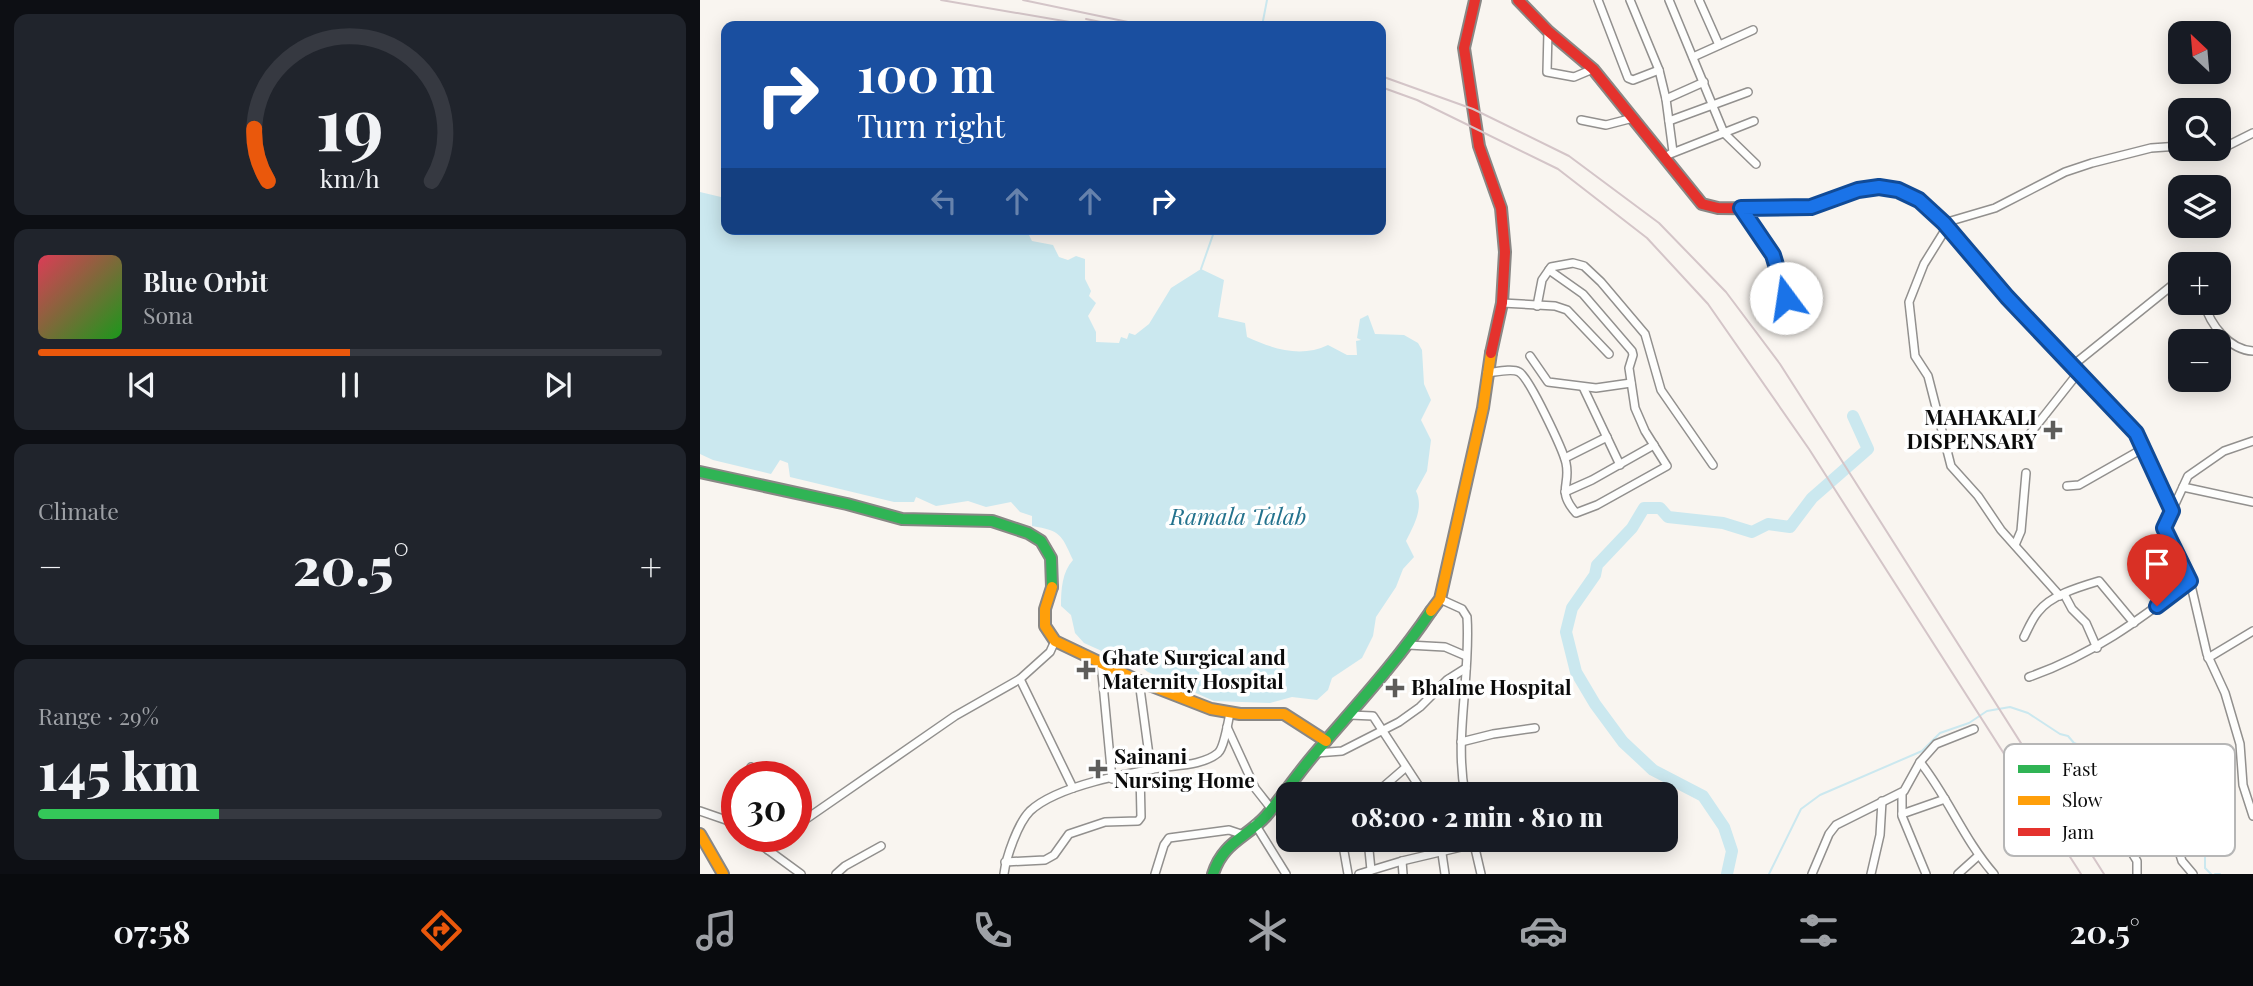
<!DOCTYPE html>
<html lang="en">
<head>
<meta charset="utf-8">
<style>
	:root { --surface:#171b24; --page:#20242c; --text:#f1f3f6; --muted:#9ea1a6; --line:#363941; --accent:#ea580c }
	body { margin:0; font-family:"Playfair Display",serif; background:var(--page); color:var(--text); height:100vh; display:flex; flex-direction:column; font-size:26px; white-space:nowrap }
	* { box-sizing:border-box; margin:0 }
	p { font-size:23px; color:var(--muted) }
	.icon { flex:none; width:38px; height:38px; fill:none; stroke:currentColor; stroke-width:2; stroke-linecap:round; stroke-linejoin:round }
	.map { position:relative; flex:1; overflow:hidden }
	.sheet { display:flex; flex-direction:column; gap:14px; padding:14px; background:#0d0f14; width:700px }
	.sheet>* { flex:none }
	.top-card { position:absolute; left:21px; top:21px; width:665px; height:214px; border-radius:14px; box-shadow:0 4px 18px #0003; background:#1a4fa0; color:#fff; overflow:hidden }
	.needle { width:46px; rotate:334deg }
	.controls { position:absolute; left:1468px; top:21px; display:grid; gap:14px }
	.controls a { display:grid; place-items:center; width:63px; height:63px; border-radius:14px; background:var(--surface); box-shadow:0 4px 18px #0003; font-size:35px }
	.speed { position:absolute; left:21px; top:761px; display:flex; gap:14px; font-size:35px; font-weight:700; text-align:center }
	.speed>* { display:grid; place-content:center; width:91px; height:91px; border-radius:50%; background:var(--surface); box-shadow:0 4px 18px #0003; line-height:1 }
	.speed .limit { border:10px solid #d22; background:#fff; color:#111 }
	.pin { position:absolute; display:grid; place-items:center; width:60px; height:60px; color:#fff; margin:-72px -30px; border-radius:50% 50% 50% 0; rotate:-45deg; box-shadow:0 0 7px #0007 }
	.pin .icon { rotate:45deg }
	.me { position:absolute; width:77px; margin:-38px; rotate:346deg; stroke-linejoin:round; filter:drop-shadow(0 0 5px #0008) }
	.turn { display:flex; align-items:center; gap:24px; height:147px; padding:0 21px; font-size:32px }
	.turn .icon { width:91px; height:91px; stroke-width:2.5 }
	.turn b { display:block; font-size:49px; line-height:60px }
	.lanes { display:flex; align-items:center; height:66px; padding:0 21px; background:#0003; justify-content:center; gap:35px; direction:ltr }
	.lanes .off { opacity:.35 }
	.big { font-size:52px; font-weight:800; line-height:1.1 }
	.sheet .tile { flex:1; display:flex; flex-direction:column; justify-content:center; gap:10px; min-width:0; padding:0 24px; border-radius:14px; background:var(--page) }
	.sheet .dial { align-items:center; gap:0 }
	.dial svg { height:182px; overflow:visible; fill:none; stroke:var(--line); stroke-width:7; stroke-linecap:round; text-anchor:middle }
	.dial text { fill:var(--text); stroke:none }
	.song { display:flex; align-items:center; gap:21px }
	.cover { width:84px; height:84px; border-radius:10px; background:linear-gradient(135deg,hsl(350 70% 55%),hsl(120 70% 35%)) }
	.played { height:7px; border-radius:4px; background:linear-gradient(90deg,var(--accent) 50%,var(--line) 50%) }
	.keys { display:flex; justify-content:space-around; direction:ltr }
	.heat { display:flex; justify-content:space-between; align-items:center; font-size:38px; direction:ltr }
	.charge { height:10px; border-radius:5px; background:linear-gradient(90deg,#34c759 29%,var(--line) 0) }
	.trip { position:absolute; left:576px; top:782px; width:402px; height:70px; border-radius:14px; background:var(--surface); box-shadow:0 4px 18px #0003; font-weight:800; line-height:70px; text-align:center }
	.tab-bar { display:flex; height:112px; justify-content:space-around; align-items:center; background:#090b0e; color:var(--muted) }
	.tab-bar .icon { width:49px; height:49px }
	.tab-bar .active { color:var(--accent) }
	.tab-bar b { font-size:32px; color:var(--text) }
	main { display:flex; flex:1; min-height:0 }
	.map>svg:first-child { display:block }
</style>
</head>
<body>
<main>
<section class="sheet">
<div class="tile dial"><svg viewBox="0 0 100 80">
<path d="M14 69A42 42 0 1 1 86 69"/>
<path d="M14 69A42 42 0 0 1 8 46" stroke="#ea580c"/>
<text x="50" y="56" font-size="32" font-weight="700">19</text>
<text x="50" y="72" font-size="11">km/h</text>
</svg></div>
<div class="tile">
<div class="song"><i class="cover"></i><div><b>Blue Orbit</b><p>Sona</p></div></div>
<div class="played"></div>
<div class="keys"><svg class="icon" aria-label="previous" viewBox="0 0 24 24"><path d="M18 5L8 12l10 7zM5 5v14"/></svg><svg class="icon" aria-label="pause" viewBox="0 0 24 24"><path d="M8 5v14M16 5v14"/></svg><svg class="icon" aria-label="next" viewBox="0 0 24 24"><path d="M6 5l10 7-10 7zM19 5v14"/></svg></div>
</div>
<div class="tile"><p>Climate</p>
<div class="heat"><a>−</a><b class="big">20.5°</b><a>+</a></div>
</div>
<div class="tile"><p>Range · 29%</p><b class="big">145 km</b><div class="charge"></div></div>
</section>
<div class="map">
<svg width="1553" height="874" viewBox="0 0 1553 874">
	<rect width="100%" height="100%" fill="#f9f5f0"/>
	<path fill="#cbe8ef" d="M26 189V229H326L332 241 353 245 359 257 368 260 376 256 385 259V279L391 291 389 296 396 303 388 316 396 332V342L419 343 421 337 427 339 429 333 435 335 449 324 471 288 501 269 524 280 518 317 545 323 547 337C573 349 601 358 628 345L647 355H657L656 341 661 340 657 338 660 319 668 315 675 334 704 335 718 343 722 350 724 384 731 400 721 420 731 440 727 471 716 491C724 508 714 525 706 541L714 557 703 569 696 587 676 617 673 636 662 658 632 678 628 690 617 700 592 697 570 703 514 701 448 672 424 654 413 656 384 643 375 633 371 615 361 606C361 590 362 572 373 560 361 534 361 531 332 526V516L320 512 311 502 286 507 268 501 236 506 216 497 214 502H194L90 477 88 463 80 460 71 474 13 460 0 454V192L21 197Z"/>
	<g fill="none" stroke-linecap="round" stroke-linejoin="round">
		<g stroke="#cbe8ef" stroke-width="2">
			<polyline points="562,26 567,0"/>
			<polyline points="501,269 515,229"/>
			<polyline points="1069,874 1101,809 1120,795 1222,751 1240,733 1269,723 1287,711 1310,707 1328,713 1360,734 1368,736 1374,743 1389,749 1431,758 1439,773 1465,786 1474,792 1479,807 1492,815 1505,838 1505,868 1511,874"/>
			<polyline points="1515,874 1520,874"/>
		</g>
		<polyline stroke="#cbe8ef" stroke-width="12" points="1027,874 1032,851 1024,827 1003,796 953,770 923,742 895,704 876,672 866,632 872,608 895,575 897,565 932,528 944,508 960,508 968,517 1023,523 1052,532 1068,524 1090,527 1112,498 1168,449 1153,416"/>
		<g stroke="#92908e" stroke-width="10">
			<g id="street">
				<polyline points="898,0 928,78 933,80 959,70"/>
				<polyline points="930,0 959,70 966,99 973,152"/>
				<polyline points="969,0 1024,133 1056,164"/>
				<polyline points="999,0 1019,45"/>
				<polyline points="848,31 847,72 874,77 893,69"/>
				<polyline points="993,57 1053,30"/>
				<polyline points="966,99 1004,82"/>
				<polyline points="881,120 906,125 933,118"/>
				<polyline points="969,121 1048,92"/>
				<polyline points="1519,147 1529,145 1553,133"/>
				<polyline points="970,154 1054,121"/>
				<polyline points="1041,208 1073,255 1085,298"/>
				<polyline points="1244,223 1295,208 1365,172 1392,163 1451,148 1480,146"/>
				<polyline points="1247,227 1224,264 1209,302 1215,356 1228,376 1251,466 1278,496 1301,530 1360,596"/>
				<polyline points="802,303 855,306 867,310 909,354"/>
				<path d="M1504 303C1510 324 1529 350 1553 351"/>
				<polyline points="837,306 842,280 851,267 873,263 884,266 901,282 945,334 961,390 1013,465"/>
				<polyline points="830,356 848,382 896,388 931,383"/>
				<polyline points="1372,366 1480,279"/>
				<path d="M787 373C796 372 812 368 819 372 829 377 863 450 866 463 871 486 856 490 876 513L897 505 967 466 945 431 935 408 929 368 933 355 932 351 883 294 849 270"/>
				<polyline points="883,387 920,465"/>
				<polyline points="1329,435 1378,373"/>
				<polyline points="1553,441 1524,451 1488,476 1464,528 1490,581 1507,654 1525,693 1540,744 1543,785 1553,816"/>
				<polyline points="865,458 907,437"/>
				<polyline points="1367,486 1379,485 1444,448"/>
				<polyline points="1483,487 1553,502"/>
				<polyline points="865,492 892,480 954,445"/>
				<polyline points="1315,545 1321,531 1326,473"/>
				<polyline points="1364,594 1372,609 1386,623 1397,648"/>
				<path d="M740 599 762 609 767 617C771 676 754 736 765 794"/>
				<path d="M1324 637C1328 629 1332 619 1338 612 1351 595 1379 587 1399 581L1434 623"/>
				<polyline points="708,645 745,647 766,656"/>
				<polyline points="1508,658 1553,631"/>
				<polyline points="401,663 412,779"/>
				<path d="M1329 677C1392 655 1438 621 1490 581"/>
				<polyline points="320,679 373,788"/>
				<polyline points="439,681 451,770"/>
				<polyline points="650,715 673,716 724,794"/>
				<polyline points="527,727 555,788 570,807"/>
				<polyline points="761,742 793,734 835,728"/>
				<polyline points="616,753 642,751 699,722 720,707 747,680 766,668"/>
				<polyline points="1375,760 1437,861 1437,874"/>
				<path d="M1220 762C1248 797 1264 840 1294 874"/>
				<polyline points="51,767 58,777"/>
				<polyline points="1415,781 1435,801 1451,822 1460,822 1476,842 1482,861 1493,874"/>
				<polyline points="1202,793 1202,816 1226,874"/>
				<polyline points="675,794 705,768"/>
				<polyline points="0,811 26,820 37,828"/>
				<polyline points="1202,814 1245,799"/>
				<polyline points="555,824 586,874"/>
				<polyline points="96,826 255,716 320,679 350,652 355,641"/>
				<polyline points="49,836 101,874"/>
				<polyline points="642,840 648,874"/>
				<polyline points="668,840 671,870"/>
				<polyline points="740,840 745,874"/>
				<polyline points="68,850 84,836"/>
				<polyline points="702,861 703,874"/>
				<polyline points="305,862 345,860 354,855 369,834 405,822 438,821 441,817 440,772"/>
				<polyline points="136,874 145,866 181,846"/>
				<path d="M304 874C306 857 318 823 330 811 358 785 429 773 466 767 482 765 505 764 518 753 524 748 528 722 530 713"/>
				<polyline points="455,874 464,845 469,838 529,830 541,834"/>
				<polyline points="659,874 702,861 774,844 781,874"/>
				<polyline points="1112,874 1129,834 1136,825 1204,791 1220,762 1236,744 1274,729"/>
				<polyline points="1171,874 1180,835 1182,801"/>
				<polyline points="1258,874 1278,856"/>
			</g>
		</g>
		<g stroke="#898785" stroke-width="14">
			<g id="fast">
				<polyline points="0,472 147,504 202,519 292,521 328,533 341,541 351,558 352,587"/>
				<path d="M513 874C523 842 546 838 566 816 582 797 596 776 612 757 653 709 696 663 731 611"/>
			</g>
		</g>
		<g stroke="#898785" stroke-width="14">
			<g id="slow">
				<polyline points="1113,206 1158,189 1179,186 1198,190 1219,200 1244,223 1307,297 1436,433 1472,511"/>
				<polyline points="352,587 345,609 345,626 355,641 439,681 511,709 540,714 584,714 626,741"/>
				<polyline points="731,611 740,599 783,408 791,353"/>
				<polyline points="0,834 23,874"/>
			</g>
		</g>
		<g stroke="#898785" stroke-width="14">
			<g id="jam">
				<polyline points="775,0 764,48 779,146 801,208 805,252 802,303 791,353"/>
				<polyline points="818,0 848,31 893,69 1002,204 1018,208 1100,209 1113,206"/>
			</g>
		</g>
		<use href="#street" stroke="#fefefd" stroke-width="7"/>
		<use href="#fast" stroke="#30b455" stroke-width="10"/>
		<use href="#slow" stroke="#ff9f0a" stroke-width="10"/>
		<use href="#jam" stroke="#e5322d" stroke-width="10"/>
		<g stroke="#d4c5c8" stroke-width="2">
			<polyline points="241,0 393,26"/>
			<polyline points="323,0 447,26"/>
			<polyline points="386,19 420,26"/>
			<polyline points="681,76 773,109 869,156 959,223 1026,292 1080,364 1128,439 1404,874"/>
			<polyline points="681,87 717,100 858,169 947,238 1008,304 1109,449 1381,874"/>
		</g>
	</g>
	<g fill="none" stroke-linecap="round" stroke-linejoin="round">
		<g stroke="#114b97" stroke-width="18">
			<polyline id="route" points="1086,298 1073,255 1041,208 1111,207 1158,190 1179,187 1198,190 1219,200 1244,223 1307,297 1436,433 1472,511 1464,528 1490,581 1457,606"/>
		</g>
		<use href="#route" stroke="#1a73e8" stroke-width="12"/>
	</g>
	<g fill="#5e5d5b" stroke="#fff" stroke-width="2.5">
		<path d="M1349.5 419.5h7v7h7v7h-7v7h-7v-7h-7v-7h7z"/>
		<path d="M382.5 659.5h7v7h7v7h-7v7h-7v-7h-7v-7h7z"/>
		<path d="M691.5 677.5h7v7h7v7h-7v7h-7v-7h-7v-7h7z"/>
		<path d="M394.5 758.5h7v7h7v7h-7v7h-7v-7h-7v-7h7z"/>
	</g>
	<g text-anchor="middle" stroke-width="7" stroke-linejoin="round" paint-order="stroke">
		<g font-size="21" font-weight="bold" fill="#0b0b0b" stroke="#fff" text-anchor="start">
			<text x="1337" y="425" text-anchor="end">MAHAKALI<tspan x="1337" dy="24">DISPENSARY</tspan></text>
			<text x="402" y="665">Ghate Surgical and<tspan x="402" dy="24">Maternity Hospital</tspan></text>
			<text x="711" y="695">Bhalme Hospital</text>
			<text x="414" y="764">Sainani<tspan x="414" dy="24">Nursing Home</tspan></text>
		</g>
		<g font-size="23" font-style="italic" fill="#24728d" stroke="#fff">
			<text x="538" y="525">Ramala Talab</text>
		</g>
	</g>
	<rect x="1304" y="744" width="231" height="112" rx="10" fill="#fff" stroke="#b6b6b6" stroke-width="2"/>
	<rect x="1318" y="765" width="32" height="8" fill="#30b455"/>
	<rect x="1318" y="796" width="32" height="9" fill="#ff9f0a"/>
	<rect x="1318" y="828" width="32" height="8" fill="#e5322d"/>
	<g font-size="19" fill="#0b0b0b">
		<text x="1362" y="776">Fast</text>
		<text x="1362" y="807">Slow</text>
		<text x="1362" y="839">Jam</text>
	</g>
</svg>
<div class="controls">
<a><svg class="needle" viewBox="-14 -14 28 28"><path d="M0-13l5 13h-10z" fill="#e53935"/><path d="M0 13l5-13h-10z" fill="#9ea1a6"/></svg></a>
<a><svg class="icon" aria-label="search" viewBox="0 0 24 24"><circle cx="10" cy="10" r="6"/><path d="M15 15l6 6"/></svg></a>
<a><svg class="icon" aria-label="layers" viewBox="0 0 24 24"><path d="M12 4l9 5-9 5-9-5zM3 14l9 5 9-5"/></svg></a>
<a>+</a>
<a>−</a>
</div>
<div class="speed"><div class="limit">30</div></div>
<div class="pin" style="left:1457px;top:606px;background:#d93025"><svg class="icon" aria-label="arrive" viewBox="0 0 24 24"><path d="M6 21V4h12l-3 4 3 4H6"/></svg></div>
<svg class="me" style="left:1086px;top:298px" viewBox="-20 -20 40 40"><circle r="19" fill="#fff"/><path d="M0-13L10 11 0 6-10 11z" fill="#1a73e8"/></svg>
<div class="trip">08:00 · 2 min · 810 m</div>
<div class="top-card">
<div class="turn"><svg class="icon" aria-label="right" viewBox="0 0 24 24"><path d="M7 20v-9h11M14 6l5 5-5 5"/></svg><div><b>100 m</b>Turn right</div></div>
<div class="lanes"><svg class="icon off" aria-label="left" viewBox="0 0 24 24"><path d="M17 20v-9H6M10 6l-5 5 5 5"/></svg><svg class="icon off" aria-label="ahead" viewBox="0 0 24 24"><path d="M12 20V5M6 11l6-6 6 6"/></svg><svg class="icon off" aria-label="ahead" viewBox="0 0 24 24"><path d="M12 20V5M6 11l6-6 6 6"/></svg><svg class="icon" aria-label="right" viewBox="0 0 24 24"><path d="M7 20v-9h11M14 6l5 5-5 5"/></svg></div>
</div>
</div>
</main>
<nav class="tab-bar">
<b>07:58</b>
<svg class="icon active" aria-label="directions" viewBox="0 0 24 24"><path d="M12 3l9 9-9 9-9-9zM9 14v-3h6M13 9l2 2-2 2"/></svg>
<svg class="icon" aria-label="music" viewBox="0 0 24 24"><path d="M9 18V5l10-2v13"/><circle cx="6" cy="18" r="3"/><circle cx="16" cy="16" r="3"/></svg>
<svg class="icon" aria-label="phone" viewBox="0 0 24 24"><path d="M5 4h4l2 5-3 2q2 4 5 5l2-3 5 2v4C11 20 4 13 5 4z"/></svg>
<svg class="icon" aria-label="climate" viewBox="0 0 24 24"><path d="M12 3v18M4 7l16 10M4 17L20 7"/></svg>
<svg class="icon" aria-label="car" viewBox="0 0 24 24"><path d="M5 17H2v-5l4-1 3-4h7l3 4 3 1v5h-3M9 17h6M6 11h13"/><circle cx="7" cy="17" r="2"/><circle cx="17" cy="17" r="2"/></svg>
<svg class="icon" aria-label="filters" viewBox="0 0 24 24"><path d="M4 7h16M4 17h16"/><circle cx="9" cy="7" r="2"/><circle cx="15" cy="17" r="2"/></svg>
<b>20.5°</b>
</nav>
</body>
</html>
